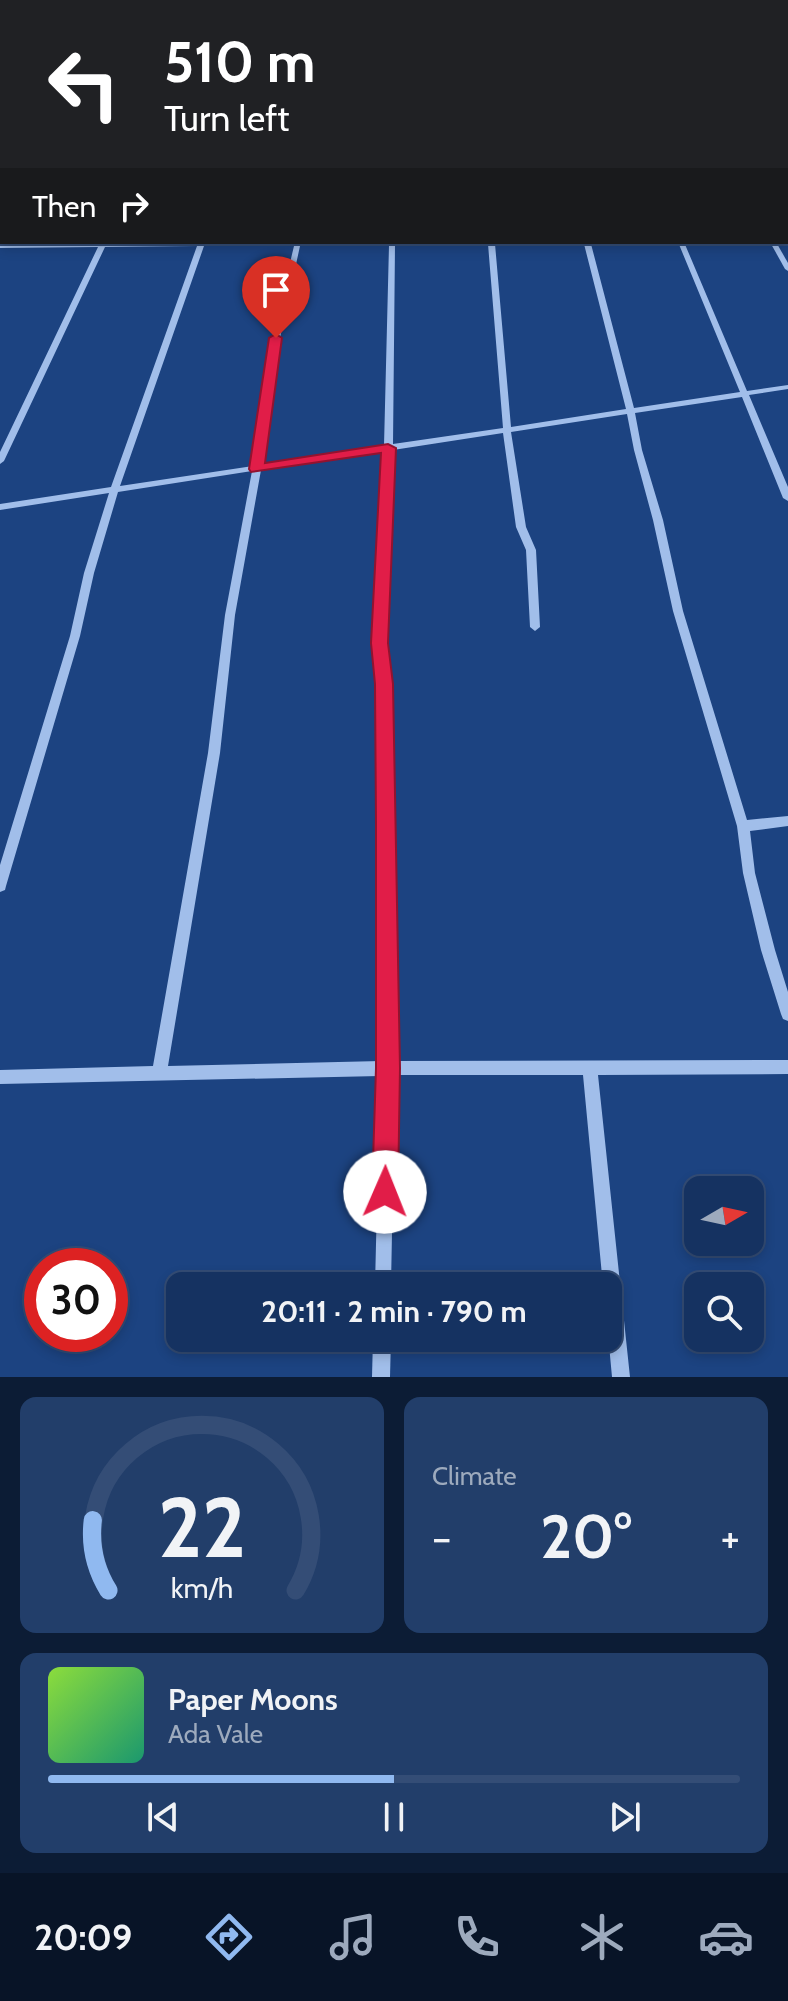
<!DOCTYPE html>
<html lang="en">
<head>
<meta charset="utf-8">
<style>
	:root { --surface:#153261; --page:#223e6a; --text:#f1f3f6; --muted:#9daabd; --line:#344d76; --accent:#90b9f0 }
	body { margin:0; font-family:Cabin,sans-serif; background:var(--page); color:var(--text); height:100vh; display:flex; flex-direction:column; font-size:30px; white-space:nowrap }
	* { box-sizing:border-box; margin:0 }
	p { font-size:26px; color:var(--muted) }
	.icon { flex:none; width:44px; height:44px; fill:none; stroke:currentColor; stroke-width:2; stroke-linecap:round; stroke-linejoin:round }
	.map { position:relative; height:1377px; overflow:hidden }
	.side { display:flex; flex-direction:column; gap:20px; padding:20px; background:#0c1c35; flex:1 }
	.side>* { flex:none }
	.top-card { position:absolute; left:0px; top:0px; width:788px; height:244px; box-shadow:0 4px 12px #0003,0 0 0 2px var(--line); background:#202124; color:#fff; overflow:hidden }
	.needle { width:52px; rotate:81deg }
	.tools { position:absolute; left:684px; top:1176px; display:grid; gap:16px }
	.tools a { display:grid; place-items:center; width:80px; height:80px; border-radius:16px; background:var(--surface); box-shadow:0 4px 12px #0003,0 0 0 2px var(--line); font-size:40px }
	.speed { position:absolute; left:24px; top:1248px; display:flex; gap:16px; font-size:40px; font-weight:700; text-align:center }
	.speed>* { display:grid; place-content:center; width:104px; height:104px; border-radius:50%; background:var(--surface); box-shadow:0 4px 12px #0003,0 0 0 2px var(--line); line-height:1 }
	.speed .limit { border:12px solid #d22; background:#fff; color:#111 }
	.pin { position:absolute; display:grid; place-items:center; width:68px; height:68px; color:#fff; margin:-82px -34px; border-radius:50% 50% 50% 0; rotate:-45deg; box-shadow:0 0 8px #0007 }
	.pin .icon { rotate:45deg }
	.me { position:absolute; width:88px; margin:-44px; rotate:1deg; stroke-linejoin:round; filter:drop-shadow(0 0 6px #0008) }
	.turn { display:flex; align-items:center; gap:28px; height:168px; padding:0 32px; font-size:36px }
	.turn .icon { width:104px; height:104px; stroke-width:2.5 }
	.turn b { display:block; font-size:56px; line-height:68px }
	.then { display:flex; align-items:center; height:76px; padding:0 32px; background:#0003; gap:16px; font-size:30px }
	.big { font-size:60px; font-weight:700; line-height:1.1 }
	.side .widget { flex:1; display:flex; flex-direction:column; justify-content:center; gap:12px; min-width:0; padding:0 28px; border-radius:16px; background:var(--page) }
	.side .dial { align-items:center; gap:0 }
	.dial svg { height:208px; overflow:visible; fill:none; stroke:var(--line); stroke-width:7; stroke-linecap:round; text-anchor:middle }
	.dial text { fill:var(--text); stroke:none }
	.song { display:flex; align-items:center; gap:24px }
	.cover { width:96px; height:96px; border-radius:12px; background:linear-gradient(135deg,hsl(90 70% 55%),hsl(160 70% 35%)) }
	.played { height:8px; border-radius:4px; background:linear-gradient(90deg,var(--accent) 50%,var(--line) 50%) }
	.keys { display:flex; justify-content:space-around; direction:ltr }
	.heat { display:flex; justify-content:space-between; align-items:center; font-size:44px; direction:ltr }
	.side .tiles { flex:1; display:grid; gap:20px; grid-template-columns:1fr 1fr }
	.widget:last-child { grid-column:span 2 }
	.trip { position:absolute; left:166px; top:1272px; width:456px; height:80px; border-radius:16px; background:var(--surface); box-shadow:0 4px 12px #0003,0 0 0 2px var(--line); font-weight:700; line-height:80px; text-align:center }
	.menu { display:flex; height:128px; justify-content:space-around; align-items:center; background:#081427; color:var(--muted) }
	.menu .icon { width:56px; height:56px }
	.menu .on { color:var(--accent) }
	.menu b { font-size:36px; color:var(--text) }
	.map>svg:first-child { display:block }
</style>
</head>
<body>
<div class="map">
<svg width="788" height="1377" viewBox="0 0 788 1377">
	<rect width="100%" height="100%" fill="#1c4381"/>
	<g fill="none" stroke-linecap="round" stroke-linejoin="round">
		<g fill="#a1beea" fill-rule="evenodd">
			<polygon points="45,0 49,0 48,2 44,2"/>
			<polygon points="107,0 111,0 110,2 106,2"/>
			<rect x="526" y="0" width="4" height="2"/>
			<polygon points="36,1 40,1 40,2 34,2"/>
			<polygon points="93,1 98,1 98,2 91,2"/>
			<polygon points="121,1 167,1 169,2 119,2"/>
			<polygon points="0,2 3,2 2,4 0,4"/>
			<rect x="0" y="46" width="2" height="4"/>
			<rect x="786" y="52" width="2" height="2"/>
			<rect x="0" y="59" width="2" height="2"/>
			<rect x="786" y="68" width="2" height="2"/>
			<rect x="786" y="91" width="2" height="4"/>
			<rect x="0" y="94" width="2" height="4"/>
			<rect x="786" y="111" width="2" height="4"/>
			<rect x="786" y="121" width="2" height="4"/>
			<polygon points="2,125 2,130 0,131 0,126"/>
			<rect x="0" y="184" width="2" height="4"/>
			<rect x="786" y="233" width="2" height="4"/>
			<path d="M101 242H522L519 244H495L511 427 626 409 584 244H571L568 242H653L650 244H591L634 408 740 392 678 242H684L747 391 788 385V389L749 395 788 487V501L783 498 742 397 635 413 642 450 663 520 683 611 747 820 788 816V826L750 831 755 873 775 950 788 992V1021L783 1019 781 1014 761 950 743 873 737 826 673 611 653 520 634 450 627 414 511 432 526 527 536 550 540 627 535 631 530 627 526 550 516 527 503 433 393 450 392 532 385 643 389 684 395 1061 788 1060V1074L598 1075 630 1377H612L608 1334V1286H603L583 1075H395L391 1286H375L380 1076 0 1084V1070L153 1066 208 753 225 615 252 471 118 492 94 573 80 636 6 886 5 890 0 892V865L70 636 84 573 109 493 0 510V504L111 487 197 246 105 247 4 461 0 464V452L98 247 0 248V244ZM488 244 503 428 393 444 395 245ZM389 245 384 446 262 464 280 338 300 246ZM204 246H294L272 338 253 466 120 486ZM384 451 382 532 375 643 379 684 381 1061 168 1066 220 753 235 615 261 470Z"/>
			<polygon points="770,242 776,242 788,263 788,271 785,269"/>
			<polygon points="373,1338 391,1338 390,1377 372,1377"/>
		</g>
	</g>
	<polygon fill="#e11d48" stroke="#92132f" stroke-width="2" points="276,334 282,338 265,463 388,444 396,448 388,643 393,684 400,1068 398,1192 394,1202 385,1206 376,1202 372,1192 376,1068 376,824 375,684 371,643 381,453 251,472 249,469 269,338"/>
</svg>
<div class="tools">
<a><svg class="needle" viewBox="-14 -14 28 28"><path d="M0-13l5 13h-10z" fill="#e53935"/><path d="M0 13l5-13h-10z" fill="#9daabd"/></svg></a>
<a><svg class="icon" aria-label="search" viewBox="0 0 24 24"><circle cx="10" cy="10" r="6"/><path d="M15 15l6 6"/></svg></a>
</div>
<div class="speed"><div class="limit">30</div></div>
<div class="pin" style="left:276px;top:338px;background:#d93025"><svg class="icon" aria-label="arrive" viewBox="0 0 24 24"><path d="M6 21V4h12l-3 4 3 4H6"/></svg></div>
<svg class="me" style="left:385px;top:1192px" viewBox="-20 -20 40 40"><circle r="19" fill="#fff"/><path d="M0-13L10 11 0 6-10 11z" fill="#e11d48"/></svg>
<div class="trip">20:11 · 2 min · 790 m</div>
<div class="top-card">
<div class="turn"><svg class="icon" aria-label="left" viewBox="0 0 24 24"><path d="M17 20v-9H6M10 6l-5 5 5 5"/></svg><div><b>510 m</b>Turn left</div></div>
<div class="then">Then<svg class="icon" aria-label="right" viewBox="0 0 24 24"><path d="M7 20v-9h11M14 6l5 5-5 5"/></svg></div>
</div>
</div>
<section class="side">
<div class="tiles">
<div class="widget dial"><svg viewBox="0 0 100 80">
<path d="M14 69A42 42 0 1 1 86 69"/>
<path d="M14 69A42 42 0 0 1 8 42" stroke="#90b9f0"/>
<text x="50" y="56" font-size="32" font-weight="700">22</text>
<text x="50" y="72" font-size="11">km/h</text>
</svg></div>
<div class="widget"><p>Climate</p>
<div class="heat"><a>−</a><b class="big">20°</b><a>+</a></div>
</div>
<div class="widget">
<div class="song"><i class="cover"></i><div><b>Paper Moons</b><p>Ada Vale</p></div></div>
<div class="played"></div>
<div class="keys"><svg class="icon" aria-label="previous" viewBox="0 0 24 24"><path d="M18 5L8 12l10 7zM5 5v14"/></svg><svg class="icon" aria-label="pause" viewBox="0 0 24 24"><path d="M8 5v14M16 5v14"/></svg><svg class="icon" aria-label="next" viewBox="0 0 24 24"><path d="M6 5l10 7-10 7zM19 5v14"/></svg></div>
</div>
</div>
</section>
<nav class="menu">
<b>20:09</b>
<svg class="icon on" aria-label="directions" viewBox="0 0 24 24"><path d="M12 3l9 9-9 9-9-9zM9 14v-3h6M13 9l2 2-2 2"/></svg>
<svg class="icon" aria-label="music" viewBox="0 0 24 24"><path d="M9 18V5l10-2v13"/><circle cx="6" cy="18" r="3"/><circle cx="16" cy="16" r="3"/></svg>
<svg class="icon" aria-label="phone" viewBox="0 0 24 24"><path d="M5 4h4l2 5-3 2q2 4 5 5l2-3 5 2v4C11 20 4 13 5 4z"/></svg>
<svg class="icon" aria-label="climate" viewBox="0 0 24 24"><path d="M12 3v18M4 7l16 10M4 17L20 7"/></svg>
<svg class="icon" aria-label="car" viewBox="0 0 24 24"><path d="M5 17H2v-5l4-1 3-4h7l3 4 3 1v5h-3M9 17h6M6 11h13"/><circle cx="7" cy="17" r="2"/><circle cx="17" cy="17" r="2"/></svg>
</nav>
</body>
</html>
